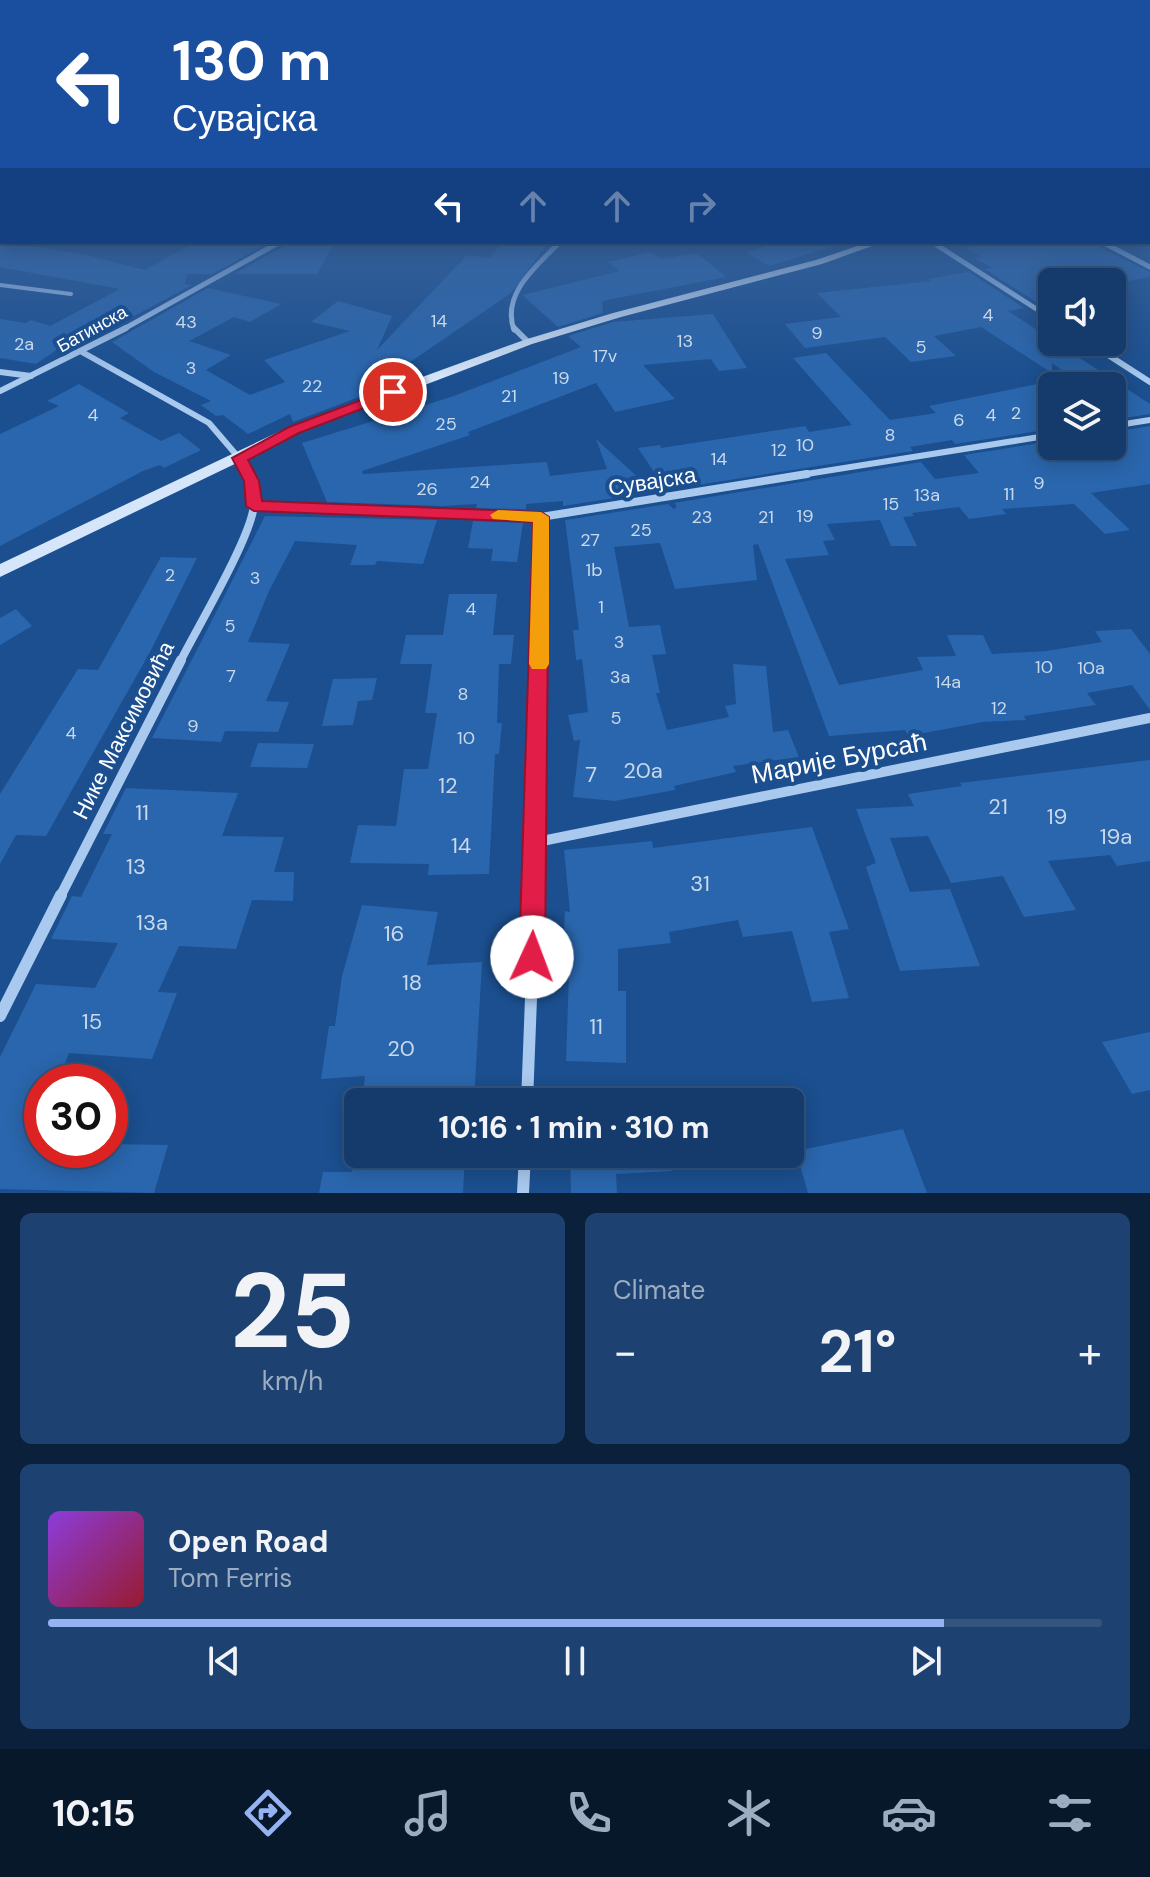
<!DOCTYPE html>
<html lang="en">
<head>
<meta charset="utf-8">
<style>
	:root { --surface:#143b6b; --page:#1d4271; --text:#f1f3f6; --muted:#9dadc1; --line:#33557e; --accent:#95b2f1 }
	body { margin:0; font-family:"DM Sans",sans-serif; background:var(--page); color:var(--text); height:100vh; display:flex; flex-direction:column; font-size:30px; white-space:nowrap }
	* { box-sizing:border-box; margin:0 }
	p { font-size:26px; color:var(--muted) }
	.icon { flex:none; width:44px; height:44px; fill:none; stroke:currentColor; stroke-width:2; stroke-linecap:round; stroke-linejoin:round }
	.map { position:relative; height:1193px; overflow:hidden }
	.drawer { display:flex; flex-direction:column; gap:20px; padding:20px; background:#0b203b; flex:1 }
	.drawer>* { flex:none }
	.banner { position:absolute; left:0px; top:0px; width:1150px; height:244px; box-shadow:0 4px 20px #0003,0 0 0 2px var(--line); background:#1a4fa0; color:#fff; overflow:hidden }
	.tools { position:absolute; left:1038px; top:268px; display:grid; gap:16px }
	.tools a { display:grid; place-items:center; width:88px; height:88px; border-radius:12px; background:var(--surface); box-shadow:0 4px 20px #0003,0 0 0 2px var(--line); font-size:40px }
	.speed { position:absolute; left:24px; top:1064px; display:flex; gap:16px; font-size:40px; font-weight:700; text-align:center }
	.speed>* { display:grid; place-content:center; width:104px; height:104px; border-radius:50%; background:var(--surface); box-shadow:0 4px 20px #0003,0 0 0 2px var(--line); line-height:1 }
	.speed .limit { border:12px solid #d22; background:#fff; color:#111 }
	.pin { position:absolute; display:grid; place-items:center; width:68px; height:68px; color:#fff; margin:-34px; border:4px solid #fff; border-radius:50%; box-shadow:0 2px 8px #0007 }
	.me { position:absolute; width:88px; margin:-44px; rotate:2deg; stroke-linejoin:round; filter:drop-shadow(0 0 6px #0008) }
	.turn { display:flex; align-items:center; gap:28px; height:168px; padding:0 40px; font-size:36px }
	.turn .icon { width:104px; height:104px; stroke-width:2.5 }
	.turn b { display:block; font-size:56px; line-height:68px }
	.lanes { display:flex; align-items:center; height:76px; padding:0 40px; background:#0003; justify-content:center; gap:40px; direction:ltr }
	.lanes .off { opacity:.35 }
	.big { font-size:60px; font-weight:700; line-height:1.1 }
	.drawer .widget { flex:1; display:flex; flex-direction:column; justify-content:center; gap:12px; min-width:0; padding:0 28px; border-radius:12px; background:var(--page) }
	.drawer .dial { align-items:center; gap:0 }
	.dial b { font-size:104px; line-height:1 }
	.song { display:flex; align-items:center; gap:24px }
	.cover { width:96px; height:96px; border-radius:12px; background:linear-gradient(135deg,hsl(270 70% 55%),hsl(350 70% 35%)) }
	.played { height:8px; border-radius:4px; background:linear-gradient(90deg,var(--accent) 85%,var(--line) 85%) }
	.keys { display:flex; justify-content:space-around; direction:ltr }
	.heat { display:flex; justify-content:space-between; align-items:center; font-size:44px; direction:ltr }
	.drawer .tiles { flex:1; display:grid; gap:20px; grid-template-columns:1fr 1fr }
	.widget:last-child { grid-column:span 2 }
	.trip { position:absolute; left:344px; top:1088px; width:460px; height:80px; border-radius:12px; background:var(--surface); box-shadow:0 4px 20px #0003,0 0 0 2px var(--line); font-weight:700; line-height:80px; text-align:center }
	.dock { display:flex; height:128px; justify-content:space-around; align-items:center; background:#08182b; color:var(--muted) }
	.dock .icon { width:56px; height:56px }
	.dock .current { color:var(--accent) }
	.dock b { font-size:36px; color:var(--text) }
	.map>svg:first-child { display:block }
</style>
</head>
<body>
<div class="map">
<svg width="1150" height="1193" viewBox="0 0 1150 1193">
	<rect width="100%" height="100%" fill="#1b4f8f"/>
	<g fill="#2a66ad">
		<polygon points="0,241 86,255 145,270 195,242 269,242 212,274 187,274 185,284 192,285 82,344 76,341 65,344 36,364 0,358 0,319 26,323 31,320 50,326 120,289 0,267"/>
		<polygon points="285,242 335,242 317,274 234,274 283,247"/>
		<polygon points="503,242 549,242 511,293 359,397 293,422 290,414 248,434 223,415 216,416 201,405 211,401 154,372 112,342 208,288 281,304 250,322 234,317 189,341 231,355 206,370 250,395 285,382 264,360 350,331 311,322 338,301 392,316 377,350 467,255 489,258"/>
		<polygon points="781,242 831,242 832,247 769,266 746,252"/>
		<polygon points="991,242 1097,242 1099,247 1150,272 1150,277 1112,284 1096,277 1052,282 1052,301 1039,304 985,269 993,268 975,258 982,257 965,248"/>
		<polygon points="650,252 661,259 697,253 726,277 602,301 603,313 558,327 522,295 620,271 608,262"/>
		<polygon points="969,272 1024,308 1008,311 1150,404 1150,414 1112,420 1112,386 1084,386 1052,363 1052,373 981,327 934,336 956,356 911,362 885,337 805,348 785,324 841,317 817,293 931,281 928,279"/>
		<polygon points="713,314 747,368 719,371 711,359 643,365 675,399 615,412 596,383 468,432 470,435 362,471 363,474 547,462 550,476 607,469 596,439 654,492 563,506 563,501 526,504 526,509 476,508 477,504 442,506 327,502 302,443 451,397 581,347 568,336 613,322"/>
		<polygon points="826,353 890,420 936,413 929,406 1052,381 1052,429 955,444 952,440 910,447 913,451 666,490 638,448 660,445 661,448 805,426 809,432 852,425 793,358"/>
		<polygon points="79,384 129,413 120,418 161,441 179,433 201,450 164,468 160,465 143,471 0,546 0,434 59,406 47,401"/>
		<polygon points="1150,426 1150,484 1091,493 1130,530 1105,534 1074,504 1002,509 1006,514 969,519 959,507 912,513 914,516 903,517 917,546 891,546 880,520 827,524 835,540 823,541 829,555 785,559 839,685 923,670 917,657 956,656 947,635 983,635 992,654 1046,651 1102,642 1095,631 1131,629 1150,654 1150,710 1132,685 1087,693 1096,705 1024,716 1026,720 983,722 908,736 905,730 829,736 758,544 753,545 757,580 675,589 660,543 614,547 629,627 660,625 666,654 652,655 660,693 656,693 667,730 729,717 725,706 736,704 733,664 766,666 773,732 788,730 799,757 733,766 736,772 674,786 675,790 615,801 573,797 580,740 574,741 568,715 588,712 582,659 576,660 573,630 579,630 565,520 668,504 674,509 677,506 674,503 921,462 935,479 979,473 964,455 1052,441 1052,446 1070,446 1077,452 1112,447 1112,432"/>
		<polygon points="265,516 437,520 423,564 377,561 375,565 350,565 357,545 295,541 269,591 248,642 290,644 266,701 289,702 278,732 225,731 221,742 152,738"/>
		<polygon points="473,521 523,523 517,562 491,561 493,549 468,548"/>
		<polygon points="161,557 197,558 150,652 46,836 16,835 0,864 0,794 78,669 98,670"/>
		<polygon points="449,594 497,594 493,635 514,635 511,664 499,664 497,723 502,723 499,754 495,754 489,874 428,875 429,864 350,863 358,825 396,826 404,769 428,769 437,713 425,713 432,664 400,664 406,635 443,635"/>
		<polygon points="16,609 32,626 0,645 0,618"/>
		<polygon points="377,678 372,700 358,701 353,725 322,726 333,679"/>
		<polygon points="258,743 314,744 307,768 250,767"/>
		<polygon points="1150,760 1150,861 1117,866 1110,855 1048,861 1076,910 1024,917 1003,876 951,883 928,836 890,838 910,892 950,889 980,966 900,971 866,867 876,863 856,809 914,806 908,794 962,786 960,783"/>
		<polygon points="126,788 238,793 222,836 284,837 274,872 294,872 293,901 252,900 236,949 179,946 158,992 177,993 152,1059 69,1053 58,1082 42,1082 42,1150 110,1150 110,1144 168,1145 154,1193 0,1189 0,1057 36,984 95,988 118,943 51,939 72,896 81,897 112,834 103,834"/>
		<polygon points="812,827 849,929 829,932 849,998 812,1002 792,931 743,937 738,920 669,932 671,943 618,949 618,991 626,991 626,1063 566,1061 569,974 562,974 565,911 570,912 564,850 652,841 653,848"/>
		<polygon points="362,905 438,912 427,965 482,962 474,1102 362,1102 365,1076 321,1079 329,1026 335,1026 342,976"/>
		<polygon points="1150,1032 1150,1090 1132,1094 1102,1042"/>
		<polygon points="903,1129 927,1193 808,1193 796,1151"/>
		<polygon points="355,1154 465,1154 463,1193 319,1193 323,1172 352,1172"/>
		<polygon points="570,1154 670,1154 672,1171 616,1174 617,1193 571,1193"/>
	</g>
	<g fill="none" stroke-linecap="round" stroke-linejoin="round">
		<polyline stroke="#a9c9ee" stroke-width="4" points="0,285 71,294"/>
		<g stroke="#a9c9ee" stroke-width="5">
			<polyline points="932,242 1052,319"/>
			<polyline points="1102,242 1150,267"/>
			<polyline points="122,330 280,242"/>
			<path d="M514 330C501 293 537 266 560 242"/>
		</g>
		<g stroke="#a9c9ee" stroke-width="6">
			<polyline points="514,328 528,342"/>
			<polyline points="1088,342 1150,382"/>
			<polyline points="82,352 209,423 239,458 249,476"/>
			<polyline points="0,372 31,376"/>
			<polyline points="0,391 126,328"/>
			<polyline points="1112,426 1150,420"/>
			<polyline points="794,476 1052,435"/>
		</g>
		<g stroke="#a9c9ee" stroke-width="8">
			<polyline points="254,506 541,517 807,474"/>
			<path d="M180 662C197 628 251 538 254 505 255 495 253 483 248 474"/>
			<polyline points="539,662 541,517"/>
		</g>
		<g stroke="#a9c9ee" stroke-width="10">
			<polyline points="537,842 1150,718"/>
			<polyline points="60,897 181,660"/>
			<polyline points="535,897 539,660"/>
		</g>
		<g stroke="#a9c9ee" stroke-width="12">
			<polyline points="0,1016 61,895"/>
			<polyline points="527,1102 535,895"/>
			<polyline points="523,1193 525,1154"/>
		</g>
		<polygon fill="#d6e6fa" fill-rule="evenodd" points="869,242 883,242 822,264 621,317 532,344 422,386 299,433 0,577 0,564 289,427 414,380 524,340 613,313 816,260"/>
	</g>
	<linearGradient id="sky" x2="0" y2="1"><stop stop-color="#0f2b4f"/><stop offset="0.56" stop-color="#39639b"/><stop offset="1" stop-color="#39639b" stop-opacity="0"/></linearGradient>
	<rect width="1150" height="379" fill="url(#sky)"/>
	<polygon fill="#e11d48" stroke="#92132f" stroke-width="2" points="393,388 398,389 398,395 299,433 248,460 259,481 262,501 541,512 549,517 545,957 541,967 532,970 523,967 519,957 533,522 254,511 246,506 244,481 232,458 289,427"/>
	<polygon fill="#f59e0b" points="498,510 541,512 549,517 549,664 546,669 532,669 529,664 533,522 493,519 490,515"/>
	<g text-anchor="middle" stroke-width="8" stroke-linejoin="round" paint-order="stroke">
		<g font-size="18" fill="#cad9ea">
			<text x="988" y="321">4</text>
			<text x="439" y="327">14</text>
			<text x="186" y="328">43</text>
			<text x="817" y="339">9</text>
			<text x="685" y="347">13</text>
			<text x="24" y="350">2a</text>
			<text x="921" y="353">5</text>
			<text x="605" y="362">17v</text>
			<text x="191" y="374">3</text>
			<text x="561" y="384">19</text>
			<text x="312" y="392">22</text>
			<text x="509" y="402">21</text>
			<text x="1016" y="419">2</text>
			<text x="93" y="421">4</text>
			<text x="991" y="421">4</text>
			<text x="959" y="426">6</text>
			<text x="446" y="430">25</text>
			<text x="890" y="441">8</text>
			<text x="805" y="451">10</text>
			<text x="779" y="456">12</text>
			<text x="719" y="465">14</text>
			<text x="480" y="488">24</text>
			<text x="1039" y="489">9</text>
			<text x="427" y="495">26</text>
			<text x="1009" y="500">11</text>
			<text x="927" y="501">13a</text>
			<text x="891" y="510">15</text>
			<text x="805" y="522">19</text>
			<text x="702" y="523">23</text>
			<text x="766" y="523">21</text>
			<text x="641" y="536">25</text>
			<text x="590" y="546">27</text>
			<text x="594" y="576">1b</text>
			<text x="170" y="581">2</text>
			<text x="255" y="584">3</text>
			<text x="601" y="613">1</text>
			<text x="471" y="615">4</text>
			<text x="230" y="632">5</text>
			<text x="619" y="648">3</text>
			<text x="1044" y="673">10</text>
			<text x="1091" y="674">10a</text>
			<text x="231" y="682">7</text>
			<text x="620" y="683">3a</text>
			<text x="948" y="688">14a</text>
			<text x="463" y="700">8</text>
			<text x="999" y="714">12</text>
			<text x="616" y="724">5</text>
			<text x="193" y="732">9</text>
			<text x="71" y="739">4</text>
			<text x="466" y="744">10</text>
		</g>
		<g font-size="18" fill="#fff" stroke="#1b4f8f">
			<text transform="translate(92 329) rotate(-29)" y="6">Батинска</text>
		</g>
		<g font-size="22" fill="#fff" stroke="#1b4f8f">
			<text transform="translate(652 481) rotate(-9)" y="8">Сувајска</text>
			<text transform="translate(123 730) rotate(-63)" y="8">Нике Максимовића</text>
		</g>
		<g font-size="22" fill="#cad9ea">
			<text x="643" y="778">20a</text>
			<text x="591" y="782">7</text>
			<text x="448" y="793">12</text>
			<text x="998" y="814">21</text>
			<text x="142" y="820">11</text>
			<text x="1057" y="824">19</text>
			<text x="1116" y="844">19a</text>
			<text x="461" y="853">14</text>
			<text x="136" y="874">13</text>
			<text x="700" y="891">31</text>
			<text x="152" y="930">13a</text>
			<text x="394" y="941">16</text>
			<text x="412" y="990">18</text>
			<text x="92" y="1029">15</text>
			<text x="596" y="1034">11</text>
			<text x="401" y="1056">20</text>
		</g>
		<g font-size="26" fill="#fff" stroke="#1b4f8f">
			<text transform="translate(839 758) rotate(-11)" y="9">Марије Бурсаћ</text>
		</g>
	</g>
</svg>
<div class="tools">
<a><svg class="icon" aria-label="sound" viewBox="0 0 24 24"><path d="M4 9h4l5-4v14l-5-4H4zM17 9q2 3 0 6"/></svg></a>
<a><svg class="icon" aria-label="layers" viewBox="0 0 24 24"><path d="M12 4l9 5-9 5-9-5zM3 14l9 5 9-5"/></svg></a>
</div>
<div class="speed"><div class="limit">30</div></div>
<div class="pin" style="left:393px;top:392px;background:#d93025"><svg class="icon" aria-label="arrive" viewBox="0 0 24 24"><path d="M6 21V4h12l-3 4 3 4H6"/></svg></div>
<svg class="me" style="left:532px;top:957px" viewBox="-20 -20 40 40"><circle r="19" fill="#fff"/><path d="M0-13L10 11 0 6-10 11z" fill="#e11d48"/></svg>
<div class="trip">10:16 · 1 min · 310 m</div>
<div class="banner">
<div class="turn"><svg class="icon" aria-label="left" viewBox="0 0 24 24"><path d="M17 20v-9H6M10 6l-5 5 5 5"/></svg><div><b>130 m</b>Сувајска</div></div>
<div class="lanes"><svg class="icon" aria-label="left" viewBox="0 0 24 24"><path d="M17 20v-9H6M10 6l-5 5 5 5"/></svg><svg class="icon off" aria-label="ahead" viewBox="0 0 24 24"><path d="M12 20V5M6 11l6-6 6 6"/></svg><svg class="icon off" aria-label="ahead" viewBox="0 0 24 24"><path d="M12 20V5M6 11l6-6 6 6"/></svg><svg class="icon off" aria-label="right" viewBox="0 0 24 24"><path d="M7 20v-9h11M14 6l5 5-5 5"/></svg></div>
</div>
</div>
<section class="drawer">
<div class="tiles">
<div class="widget dial"><b>25</b><p>km/h</p></div>
<div class="widget"><p>Climate</p>
<div class="heat"><a>−</a><b class="big">21°</b><a>+</a></div>
</div>
<div class="widget">
<div class="song"><i class="cover"></i><div><b>Open Road</b><p>Tom Ferris</p></div></div>
<div class="played"></div>
<div class="keys"><svg class="icon" aria-label="previous" viewBox="0 0 24 24"><path d="M18 5L8 12l10 7zM5 5v14"/></svg><svg class="icon" aria-label="pause" viewBox="0 0 24 24"><path d="M8 5v14M16 5v14"/></svg><svg class="icon" aria-label="next" viewBox="0 0 24 24"><path d="M6 5l10 7-10 7zM19 5v14"/></svg></div>
</div>
</div>
</section>
<nav class="dock">
<b>10:15</b>
<svg class="icon current" aria-label="directions" viewBox="0 0 24 24"><path d="M12 3l9 9-9 9-9-9zM9 14v-3h6M13 9l2 2-2 2"/></svg>
<svg class="icon" aria-label="music" viewBox="0 0 24 24"><path d="M9 18V5l10-2v13"/><circle cx="6" cy="18" r="3"/><circle cx="16" cy="16" r="3"/></svg>
<svg class="icon" aria-label="phone" viewBox="0 0 24 24"><path d="M5 4h4l2 5-3 2q2 4 5 5l2-3 5 2v4C11 20 4 13 5 4z"/></svg>
<svg class="icon" aria-label="climate" viewBox="0 0 24 24"><path d="M12 3v18M4 7l16 10M4 17L20 7"/></svg>
<svg class="icon" aria-label="car" viewBox="0 0 24 24"><path d="M5 17H2v-5l4-1 3-4h7l3 4 3 1v5h-3M9 17h6M6 11h13"/><circle cx="7" cy="17" r="2"/><circle cx="17" cy="17" r="2"/></svg>
<svg class="icon" aria-label="filters" viewBox="0 0 24 24"><path d="M4 7h16M4 17h16"/><circle cx="9" cy="7" r="2"/><circle cx="15" cy="17" r="2"/></svg>
</nav>
</body>
</html>
